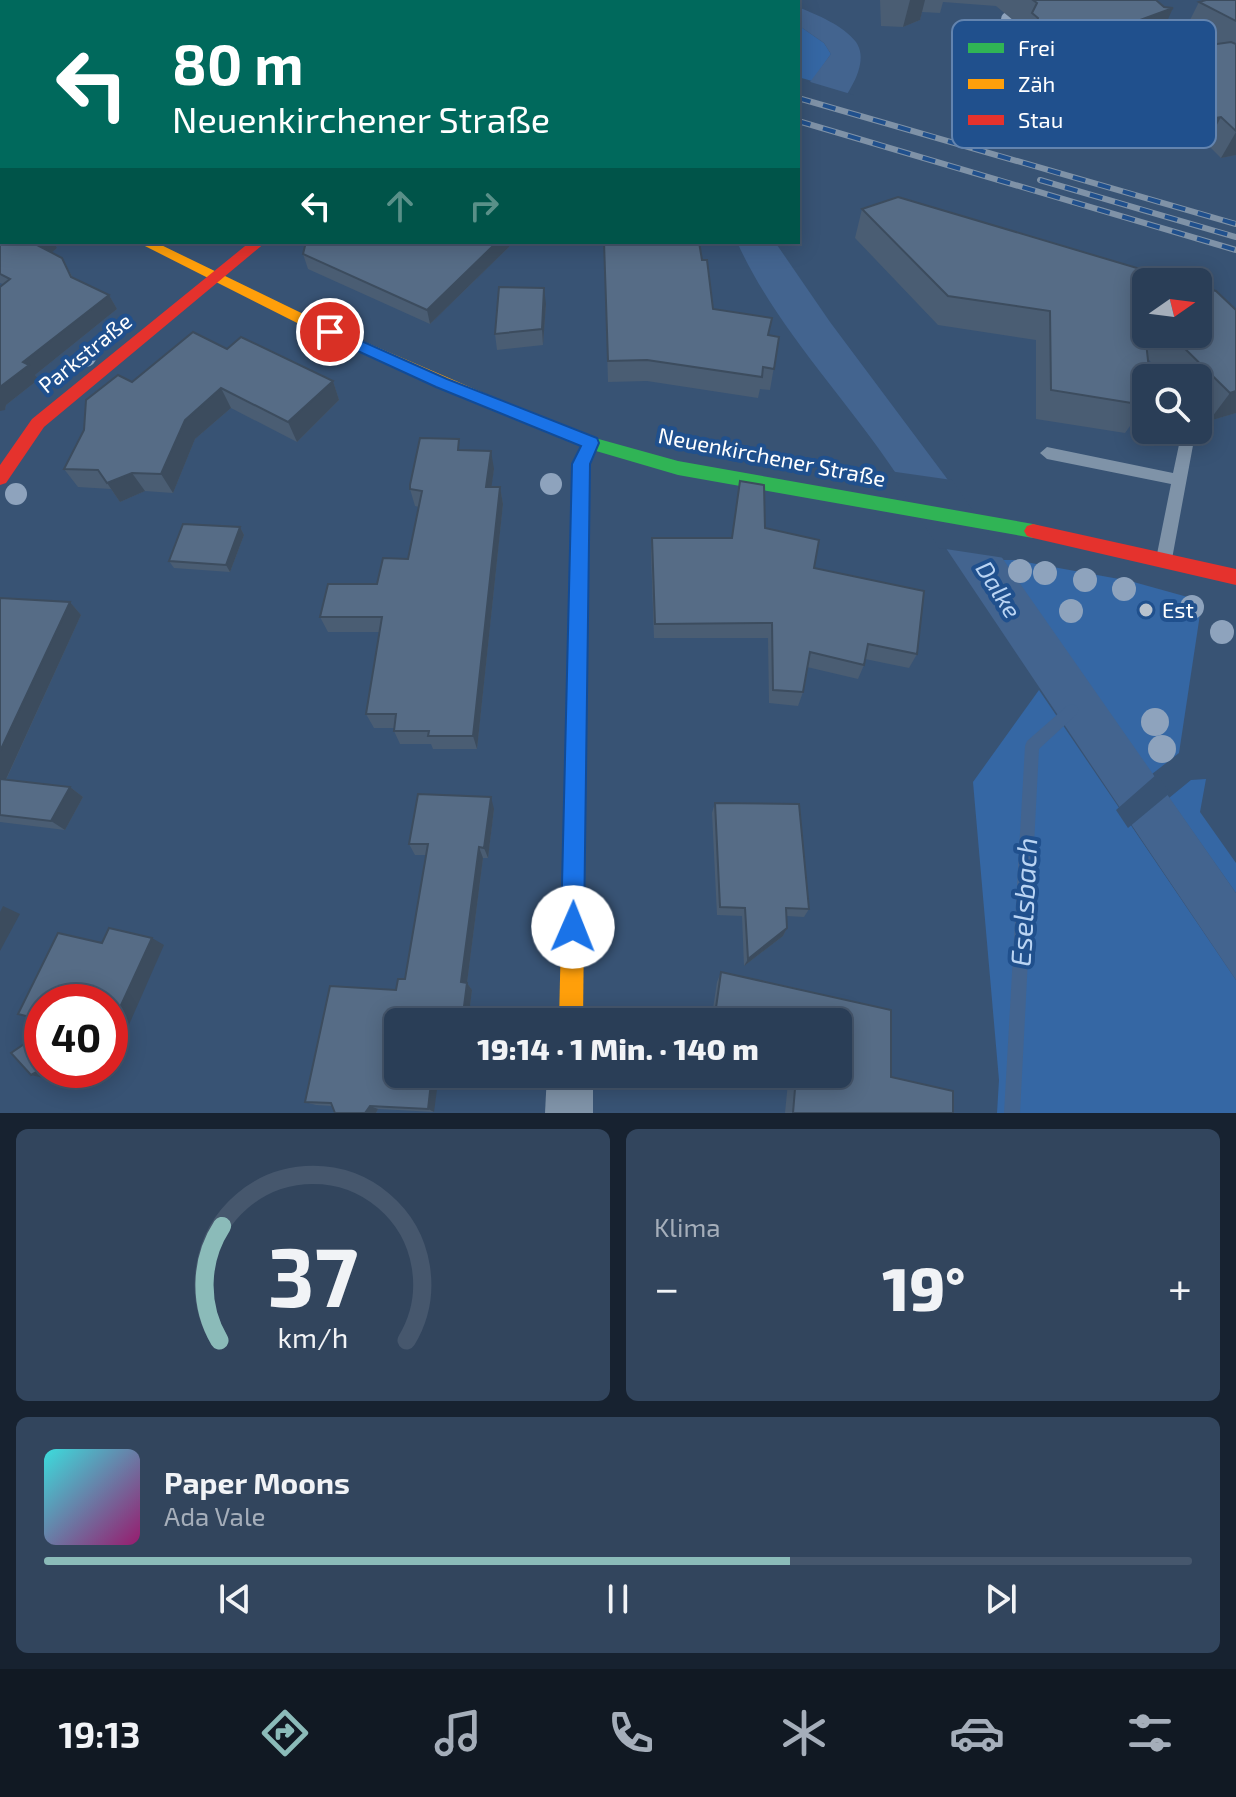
<!DOCTYPE html>
<html lang="de">
<head>
<meta charset="utf-8">
<style>
	:root { --surface:#2a3e57; --page:#32455d; --text:#f1f3f6; --muted:#a5aeba; --line:#46576d; --accent:#8bbbb9 }
	body { margin:0; font-family:"Exo 2",sans-serif; background:var(--page); color:var(--text); height:100vh; display:flex; flex-direction:column; font-size:30px; white-space:nowrap }
	* { box-sizing:border-box; margin:0 }
	p { font-size:26px; color:var(--muted) }
	.icon { flex:none; width:44px; height:44px; fill:none; stroke:currentColor; stroke-width:2; stroke-linecap:round; stroke-linejoin:round }
	.map { position:relative; height:1113px; overflow:hidden }
	.sheet { display:flex; flex-direction:column; gap:16px; padding:16px; background:#172230; flex:1 }
	.sheet>* { flex:none }
	.guide { position:absolute; left:0px; top:0px; width:800px; height:244px; box-shadow:0 4px 20px #0003,0 0 0 2px var(--line); background:#00695c; color:#fff; overflow:hidden }
	.needle { width:52px; rotate:76deg }
	.buttons { position:absolute; left:1132px; top:268px; display:grid; gap:16px }
	.buttons a { display:grid; place-items:center; width:80px; height:80px; border-radius:12px; background:var(--surface); box-shadow:0 4px 20px #0003,0 0 0 2px var(--line); font-size:40px }
	.speed { position:absolute; left:24px; top:984px; display:flex; gap:16px; font-size:40px; font-weight:700; text-align:center }
	.speed>* { display:grid; place-content:center; width:104px; height:104px; border-radius:50%; background:var(--surface); box-shadow:0 4px 20px #0003,0 0 0 2px var(--line); line-height:1 }
	.speed .limit { border:12px solid #d22; background:#fff; color:#111 }
	.pin { position:absolute; display:grid; place-items:center; width:68px; height:68px; color:#fff; margin:-34px; border:4px solid #fff; border-radius:50%; box-shadow:0 2px 8px #0007 }
	.me { position:absolute; width:88px; margin:-44px; rotate:1deg; stroke-linejoin:round; filter:drop-shadow(0 0 6px #0008) }
	.turn { display:flex; align-items:center; gap:28px; height:168px; padding:0 40px; font-size:36px }
	.turn .icon { width:104px; height:104px; stroke-width:2.5 }
	.turn b { display:block; font-size:56px; line-height:68px }
	.lanes { display:flex; align-items:center; height:76px; padding:0 40px; background:#0003; justify-content:center; gap:40px; direction:ltr }
	.lanes .off { opacity:.35 }
	.big { font-size:60px; font-weight:800; line-height:1.1 }
	.sheet .widget { flex:1; display:flex; flex-direction:column; justify-content:center; gap:12px; min-width:0; padding:0 28px; border-radius:12px; background:var(--page) }
	.sheet .dial { align-items:center; gap:0 }
	.dial svg { height:208px; overflow:visible; fill:none; stroke:var(--line); stroke-width:7; stroke-linecap:round; text-anchor:middle }
	.dial text { fill:var(--text); stroke:none }
	.song { display:flex; align-items:center; gap:24px }
	.cover { width:96px; height:96px; border-radius:12px; background:linear-gradient(135deg,hsl(180 70% 55%),hsl(320 70% 35%)) }
	.played { height:8px; border-radius:4px; background:linear-gradient(90deg,var(--accent) 65%,var(--line) 65%) }
	.keys { display:flex; justify-content:space-around; direction:ltr }
	.heat { display:flex; justify-content:space-between; align-items:center; font-size:44px; direction:ltr }
	.sheet .tiles { flex:1; display:grid; gap:16px; grid-template-columns:1fr 1fr }
	.widget:last-child { grid-column:span 2 }
	.trip { position:absolute; left:384px; top:1008px; width:468px; height:80px; border-radius:12px; background:var(--surface); box-shadow:0 4px 20px #0003,0 0 0 2px var(--line); font-weight:800; line-height:80px; text-align:center }
	.tab-bar { display:flex; height:128px; justify-content:space-around; align-items:center; background:#111923; color:var(--muted) }
	.tab-bar .icon { width:56px; height:56px }
	.tab-bar .current { color:var(--accent) }
	.tab-bar b { font-size:36px; color:var(--text) }
	.map>svg:first-child { display:block }
</style>
</head>
<body>
<div class="map">
<svg width="1236" height="1113" viewBox="0 0 1236 1113">
	<rect width="100%" height="100%" fill="#385374"/>
	<g fill="#3567a4">
		<polygon points="798,25 824,43 831,54 812,81 798,77"/>
		<polygon points="1001,560 1015,560 1130,581 1202,601 1179,753 1152,774"/>
		<polygon points="1039,690 1236,980 1236,1113 997,1113 999,1080 973,782"/>
		<polygon points="1206,779 1200,812 1236,863 1236,893 1169,798 1191,780"/>
	</g>
	<g fill="#43648f">
		<path d="M798 7C817 15 843 25 856 42 877 72 822 126 804 147L798 98 831 54 824 43 798 25Z"/>
		<path d="M737 242H775L830 322 945 476 1236 893V980C1122 811 1008 641 895 472 844 396 775 326 737 242Z"/>
	</g>
	<g fill="#385374">
		<polygon points="807,81 854,95 798,159 798,92"/>
		<polygon points="889,471 952,480 1005,558 939,548"/>
		<polygon points="1157,774 1170,793 1128,828 1116,810"/>
	</g>
	<g fill="none" stroke-linecap="round" stroke-linejoin="round">
		<polygon fill="#43648f" fill-rule="evenodd" points="1072,704 1077,706 1079,710 1077,714 1039,749 1020,1113 1004,1113 1025,746 1027,741 1067,706"/>
		<g fill="#7f93a8" fill-rule="evenodd">
			<path d="M1112 56 1121 58C1094 78 1007 101 977 82 986 76 1002 81 1014 81 1050 80 1080 70 1112 56Z"/>
			<rect x="0" y="127" width="2" height="6"/>
			<polygon points="1187,434 1194,440 1172,559 1170,564 1158,564 1156,559 1171,484 1047,459 1040,453 1047,447 1173,473 1180,440"/>
		</g>
		<g fill="#7f93a8" fill-rule="evenodd">
			<polygon points="529,0 551,0 552,2 530,2"/>
			<polygon points="547,1074 593,1074 593,1113 545,1113"/>
		</g>
		<polygon fill="#30b455" fill-rule="evenodd" points="501,401 595,438 678,461 1033,524 1039,526 1042,531 1039,536 1033,538 678,475 596,451 589,464 588,553 585,558 573,558 570,553 573,464 581,446 495,411 493,407"/>
		<g fill="#ff9f0a" fill-rule="evenodd">
			<polygon points="0,171 2,172 2,180 0,179"/>
			<polygon points="137,242 155,242 326,325 507,403 509,407 501,413 495,411 315,332"/>
			<polygon points="579,546 585,548 588,553 583,1022 559,1022 570,553 573,548"/>
		</g>
		<g fill="#e5322d" fill-rule="evenodd">
			<polygon points="250,242 266,242 44,427 6,483 0,485 0,465 32,419"/>
			<polygon points="1033,524 1236,569 1236,585 1033,538 1027,536 1024,531 1027,526"/>
		</g>
		<g stroke="#7f92a7" stroke-width="6">
			<g id="rail">
				<polyline points="383,0 390,2"/>
				<polyline points="417,0 424,2"/>
				<polyline points="454,0 461,2"/>
				<polyline points="490,0 497,2"/>
				<polyline points="798,98 1236,224"/>
				<polyline points="798,121 1236,250"/>
				<polyline points="1040,180 1236,237"/>
			</g>
		</g>
		<use href="#rail" stroke="#20508d" stroke-width="4" stroke-dasharray="13" stroke-linecap="butt"/>
	</g>
	<g fill="#8ea3bd">
		<circle cx="1008" cy="19" r="7"/>
		<circle cx="86" cy="357" r="10"/>
		<circle cx="551" cy="484" r="11"/>
		<circle cx="16" cy="494" r="11"/>
		<circle cx="1020" cy="571" r="12"/>
		<circle cx="1045" cy="573" r="12"/>
		<circle cx="1085" cy="580" r="12"/>
		<circle cx="1124" cy="589" r="12"/>
		<circle cx="1192" cy="607" r="12"/>
		<circle cx="1071" cy="611" r="12"/>
		<circle cx="1222" cy="632" r="12"/>
		<circle cx="1155" cy="722" r="14"/>
		<circle cx="1162" cy="749" r="14"/>
	</g>
	<g fill="#4a5d73">
		<polygon points="0,0 245,0 251,2 2,2 2,8 0,7"/>
		<polygon points="552,0 623,0 623,2 554,2"/>
		<polygon points="880,0 1156,0 1165,26 1189,22 1199,2 1201,2 1202,0 1236,0 1236,155 1221,158 1207,144 1184,147 1174,138 1162,140 1154,132 1141,134 1095,122 1097,118 1080,114 1102,58 1079,67 1040,75 1024,60 1027,47 1022,42 1026,31 996,6 943,2 940,13 922,12 920,20 903,27 881,26"/>
		<polygon points="2,17 2,68 0,68 0,18"/>
		<polygon points="862,209 1146,282 1146,334 1198,334 1198,286 1236,413 1209,421 1198,410 1198,378 1167,378 1148,359 1146,378 1146,408 1134,426 1130,426 1125,433 1036,419 1036,340 938,325 855,238"/>
		<polygon points="0,211 57,248 51,253 62,258 73,278 109,295 117,309 35,375 39,379 6,405 5,410 3,284 0,283"/>
		<polygon points="514,242 430,324 308,269 303,254"/>
		<polygon points="604,242 702,260 713,309 769,335 779,337 770,390 760,389 758,398 647,381 608,382"/>
		<polygon points="546,304 543,345 497,350 495,334"/>
		<polygon points="227,349 333,381 339,400 297,442 231,408 195,439 173,493 145,491 120,502 111,489 78,487 64,469"/>
		<polygon points="462,450 494,469 491,487 500,487 503,504 477,749 433,749 431,744 400,744 394,731 394,728 374,728 366,714 379,632 328,632 320,617 377,584 408,559 419,507 415,506 410,489"/>
		<polygon points="740,481 765,528 917,654 909,668 865,659 864,665 858,679 807,667 803,692 798,706 769,703 768,638 654,638 651,554 652,538 732,538"/>
		<polygon points="240,527 244,535 230,572 174,568 169,561"/>
		<polygon points="0,598 70,602 81,615 6,780 70,787 83,797 65,830 0,822"/>
		<polygon points="715,803 809,909 804,917 787,916 787,928 783,936 744,966 742,916 717,915 712,813"/>
		<polygon points="494,809 488,858 483,858 467,983 472,990 468,1022 398,1022 434,1112 378,1109 376,1113 335,1113 332,1106 316,1105 305,1102 405,979 426,855 415,855 409,844"/>
		<polygon points="721,972 891,1010 891,1077 953,1091 953,1113 785,1113 788,1082 751,1074 838,1074 838,1022 711,1022 717,982"/>
	</g>
	<g fill="#3c4c5e">
		<polygon points="910,0 925,0 920,20 903,27"/>
		<polygon points="1173,8 1160,37 1079,67 1040,75 1051,46"/>
		<polygon points="1214,34 1201,60 1189,40"/>
		<polygon points="1167,106 1154,132 1141,134 1154,107"/>
		<polygon points="1221,117 1207,144 1184,147 1198,121"/>
		<polygon points="1236,132 1236,155 1221,158"/>
		<polygon points="37,242 53,242 57,248 44,259 35,244"/>
		<polygon points="497,242 514,242 430,324 427,310"/>
		<polygon points="544,288 546,304 543,345 542,329"/>
		<polygon points="109,295 117,309 35,375 39,379 6,405 5,410 0,411 0,387 23,362"/>
		<polygon points="333,381 339,400 297,442 288,422"/>
		<polygon points="221,388 231,408 195,439 173,493 161,474 185,420"/>
		<polygon points="1236,391 1236,413 1209,421 1230,393"/>
		<polygon points="491,451 494,469 489,504 486,487"/>
		<polygon points="132,473 145,491 120,502 107,483"/>
		<polygon points="500,487 503,504 477,749 473,736"/>
		<polygon points="240,527 244,535 230,572 226,565"/>
		<polygon points="70,602 81,615 2,788 0,786 0,751"/>
		<polygon points="70,787 83,797 65,830 51,821"/>
		<polygon points="491,797 494,809 488,858 484,848"/>
		<polygon points="479,847 483,858 467,983 472,990 468,1022 462,1022 461,982"/>
		<polygon points="3,906 20,914 0,951 0,912"/>
		<polygon points="787,928 783,936 744,966 748,959"/>
		<polygon points="152,938 164,945 110,1068 110,1029"/>
		<polygon points="42,1069 42,1070 65,1070 48,1079 31,1075"/>
		<polygon points="91,1070 109,1070 107,1074"/>
		<polygon points="432,1074 439,1074 434,1112 428,1109"/>
		<polygon points="370,1106 378,1109 376,1113 365,1113"/>
	</g>
	<g fill="#566c86" stroke="#3c4c5e" stroke-width="2">
		<polygon points="18,0 245,0 251,2 24,2"/>
		<polygon points="1033,0 1156,0 1164,7 1173,8 1091,38 1051,46 1034,31 1038,18 1032,13 1037,3"/>
		<polygon points="1206,0 1236,0 1236,21 1199,2"/>
		<polygon points="2,17 2,54 0,54 0,18"/>
		<polygon points="1185,20 1214,34 1189,40 1196,47 1231,42 1236,44 1236,131 1221,117 1198,121 1188,112 1175,113 1167,106 1154,107 1107,96 1108,91 1091,87 1106,50 1138,35"/>
		<polygon points="898,197 1184,282 1146,282 1146,310 1142,307 1150,378 1146,378 1146,397 1143,397 1144,405 1051,390 1050,311 948,296 862,209"/>
		<polygon points="0,211 2,212 2,242 37,242 35,244 62,258 71,277 109,295 23,362 29,365 0,387 0,287 10,279 0,274"/>
		<polygon points="306,242 497,242 427,310 303,254"/>
		<polygon points="604,242 699,242 702,260 707,260 713,309 772,318 768,335 779,337 774,369 763,367 762,377 647,360 608,361"/>
		<polygon points="1198,286 1216,291 1236,310 1236,391 1230,393 1170,334 1198,334"/>
		<polygon points="499,287 544,288 542,329 495,334"/>
		<polygon points="193,332 227,349 241,337 333,381 288,422 221,388 185,420 161,474 132,473 107,483 98,470 64,469 84,430 86,400 118,375 132,382"/>
		<polygon points="420,438 459,439 458,450 491,451 486,487 500,487 473,736 428,736 429,731 394,731 396,714 366,714 382,617 320,617 328,584 377,584 383,558 408,559 422,491 410,489 410,485"/>
		<polygon points="740,481 764,485 765,528 819,540 814,568 924,591 917,654 868,644 864,665 810,652 803,692 773,690 772,623 655,624 652,538 732,538"/>
		<polygon points="183,524 240,527 226,565 169,561"/>
		<polygon points="0,598 70,602 0,751"/>
		<polygon points="0,779 70,787 51,821 0,815"/>
		<polygon points="418,794 491,797 484,848 479,847 461,982 467,983 462,1022 398,1022 398,1074 432,1074 428,1109 370,1106 365,1113 335,1113 331,1103 305,1102 330,986 396,990 398,979 405,979 428,844 409,844"/>
		<polygon points="715,803 799,804 809,909 786,908 787,928 748,959 745,908 720,907"/>
		<polygon points="109,928 152,938 110,1029 110,1002 42,1002 42,1020 18,1014 58,933 102,943"/>
		<polygon points="721,972 891,1010 891,1077 953,1091 953,1113 793,1113 796,1077 783,1074 838,1074 838,1022 714,1022"/>
		<polygon points="42,1032 42,1069 31,1075 11,1053"/>
	</g>
	<polygon fill="#1a73e8" stroke="#114b97" stroke-width="2" points="330,327 447,379 597,438 599,443 590,464 584,927 581,935 573,938 565,935 561,927 572,464 581,446 436,387 325,336 322,332"/>
	<circle fill="#b9c3ce" stroke="#20508d" stroke-width="3" cx="1146" cy="610" r="8"/>
	<g text-anchor="middle" stroke-width="8" stroke-linejoin="round" paint-order="stroke">
		<g font-size="22" fill="#fff" stroke="#20508d">
			<text transform="translate(85 353) rotate(-39)" y="8">Parkstraße</text>
			<text transform="translate(772 457) rotate(11)" y="8">Neuenkirchener Straße</text>
		</g>
		<g font-size="22" fill="#fff" stroke="#20508d" text-anchor="start">
			<text x="1162" y="618">Est</text>
		</g>
		<g font-size="24" font-style="italic" fill="#bad4f3" stroke="#20508d">
			<text transform="translate(998 590) rotate(58)" y="8">Dalke</text>
		</g>
		<g font-size="28" font-style="italic" fill="#bad4f3" stroke="#20508d">
			<text transform="translate(1024 902) rotate(-87)" y="10">Eselsbach</text>
		</g>
	</g>
	<rect x="952" y="20" width="264" height="128" rx="12" fill="#20508d" stroke="#6384af" stroke-width="2"/>
	<rect x="968" y="43" width="36" height="10" fill="#30b455"/>
	<rect x="968" y="79" width="36" height="10" fill="#ff9f0a"/>
	<rect x="968" y="115" width="36" height="10" fill="#e5322d"/>
	<g font-size="22" fill="#fff">
		<text x="1018" y="56">Frei</text>
		<text x="1018" y="92">Zäh</text>
		<text x="1018" y="128">Stau</text>
	</g>
</svg>
<div class="buttons">
<a><svg class="needle" viewBox="-14 -14 28 28"><path d="M0-13l5 13h-10z" fill="#e53935"/><path d="M0 13l5-13h-10z" fill="#a5aeba"/></svg></a>
<a><svg class="icon" aria-label="search" viewBox="0 0 24 24"><circle cx="10" cy="10" r="6"/><path d="M15 15l6 6"/></svg></a>
</div>
<div class="speed"><div class="limit">40</div></div>
<div class="pin" style="left:330px;top:332px;background:#d93025"><svg class="icon" aria-label="arrive" viewBox="0 0 24 24"><path d="M6 21V4h12l-3 4 3 4H6"/></svg></div>
<svg class="me" style="left:573px;top:927px" viewBox="-20 -20 40 40"><circle r="19" fill="#fff"/><path d="M0-13L10 11 0 6-10 11z" fill="#1a73e8"/></svg>
<div class="trip">19:14 · 1 Min. · 140 m</div>
<div class="guide">
<div class="turn"><svg class="icon" aria-label="left" viewBox="0 0 24 24"><path d="M17 20v-9H6M10 6l-5 5 5 5"/></svg><div><b>80 m</b>Neuenkirchener Straße</div></div>
<div class="lanes"><svg class="icon" aria-label="left" viewBox="0 0 24 24"><path d="M17 20v-9H6M10 6l-5 5 5 5"/></svg><svg class="icon off" aria-label="ahead" viewBox="0 0 24 24"><path d="M12 20V5M6 11l6-6 6 6"/></svg><svg class="icon off" aria-label="right" viewBox="0 0 24 24"><path d="M7 20v-9h11M14 6l5 5-5 5"/></svg></div>
</div>
</div>
<section class="sheet">
<div class="tiles">
<div class="widget dial"><svg viewBox="0 0 100 80">
<path d="M14 69A42 42 0 1 1 86 69"/>
<path d="M14 69A42 42 0 0 1 15 25" stroke="#8bbbb9"/>
<text x="50" y="56" font-size="32" font-weight="700">37</text>
<text x="50" y="72" font-size="11">km/h</text>
</svg></div>
<div class="widget"><p>Klima</p>
<div class="heat"><a>−</a><b class="big">19°</b><a>+</a></div>
</div>
<div class="widget">
<div class="song"><i class="cover"></i><div><b>Paper Moons</b><p>Ada Vale</p></div></div>
<div class="played"></div>
<div class="keys"><svg class="icon" aria-label="previous" viewBox="0 0 24 24"><path d="M18 5L8 12l10 7zM5 5v14"/></svg><svg class="icon" aria-label="pause" viewBox="0 0 24 24"><path d="M8 5v14M16 5v14"/></svg><svg class="icon" aria-label="next" viewBox="0 0 24 24"><path d="M6 5l10 7-10 7zM19 5v14"/></svg></div>
</div>
</div>
</section>
<nav class="tab-bar">
<b>19:13</b>
<svg class="icon current" aria-label="directions" viewBox="0 0 24 24"><path d="M12 3l9 9-9 9-9-9zM9 14v-3h6M13 9l2 2-2 2"/></svg>
<svg class="icon" aria-label="music" viewBox="0 0 24 24"><path d="M9 18V5l10-2v13"/><circle cx="6" cy="18" r="3"/><circle cx="16" cy="16" r="3"/></svg>
<svg class="icon" aria-label="phone" viewBox="0 0 24 24"><path d="M5 4h4l2 5-3 2q2 4 5 5l2-3 5 2v4C11 20 4 13 5 4z"/></svg>
<svg class="icon" aria-label="climate" viewBox="0 0 24 24"><path d="M12 3v18M4 7l16 10M4 17L20 7"/></svg>
<svg class="icon" aria-label="car" viewBox="0 0 24 24"><path d="M5 17H2v-5l4-1 3-4h7l3 4 3 1v5h-3M9 17h6M6 11h13"/><circle cx="7" cy="17" r="2"/><circle cx="17" cy="17" r="2"/></svg>
<svg class="icon" aria-label="filters" viewBox="0 0 24 24"><path d="M4 7h16M4 17h16"/><circle cx="9" cy="7" r="2"/><circle cx="15" cy="17" r="2"/></svg>
</nav>
</body>
</html>
